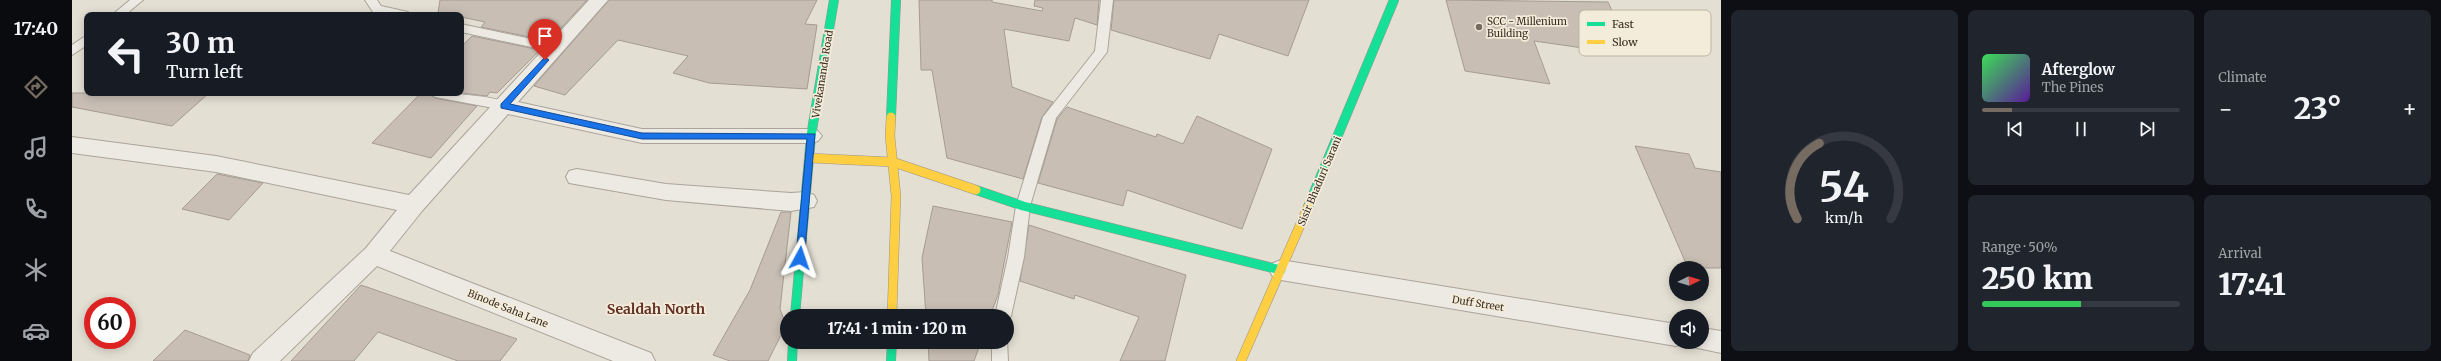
<!DOCTYPE html>
<html lang="en">
<head>
<meta charset="utf-8">
<style>
	:root { --surface:#171b24; --page:#20242c; --text:#f1f3f6; --muted:#9ea1a6; --line:#363941; --accent:#766b60 }
	body { margin:0; font-family:Merriweather,serif; background:var(--page); color:var(--text); height:100vh; display:flex; flex-direction:column; font-size:15px; white-space:nowrap }
	* { box-sizing:border-box; margin:0 }
	p { font-size:13px; color:var(--muted) }
	.icon { flex:none; width:22px; height:22px; fill:none; stroke:currentColor; stroke-width:2; stroke-linecap:round; stroke-linejoin:round }
	.map { position:relative; flex:1; overflow:hidden }
	.sheet { display:flex; flex-direction:column; gap:10px; padding:10px; background:#0d0f14; width:720px }
	.sheet>* { flex:none }
	.hud { position:absolute; left:12px; top:12px; width:380px; height:84px; border-radius:8px; box-shadow:0 2px 10px #0003; background:#171b24; color:var(--text); overflow:hidden }
	.needle { width:26px; rotate:85deg }
	.controls { position:absolute; left:1597px; top:261px; display:grid; gap:8px }
	.controls a { display:grid; place-items:center; width:40px; height:40px; border-radius:50%; background:var(--surface); box-shadow:0 2px 10px #0003; font-size:20px }
	.speed { position:absolute; left:12px; top:297px; display:flex; gap:8px; font-size:20px; font-weight:700; text-align:center }
	.speed>* { display:grid; place-content:center; width:52px; height:52px; border-radius:50%; background:var(--surface); box-shadow:0 2px 10px #0003; line-height:1 }
	.speed .limit { border:6px solid #d22; background:#fff; color:#111 }
	.pin { position:absolute; display:grid; place-items:center; width:34px; height:34px; color:#fff; margin:-41px -17px; border-radius:50% 50% 50% 0; rotate:-45deg; box-shadow:0 0 4px #0007 }
	.pin .icon { rotate:45deg }
	.me { position:absolute; width:44px; margin:-22px; rotate:5deg; stroke-linejoin:round; filter:drop-shadow(0 0 3px #0008) }
	.turn { display:flex; align-items:center; gap:14px; height:84px; padding:0 16px; font-size:18px }
	.turn .icon { width:52px; height:52px; stroke-width:2.5 }
	.turn b { display:block; font-size:28px; line-height:34px }
	.big { font-size:30px; font-weight:800; line-height:1.1 }
	.sheet .card { flex:1; display:flex; flex-direction:column; justify-content:center; gap:6px; min-width:0; padding:0 14px; border-radius:8px; background:var(--page) }
	.sheet .dial { align-items:center; gap:0 }
	.dial svg { height:104px; overflow:visible; fill:none; stroke:var(--line); stroke-width:7; stroke-linecap:round; text-anchor:middle }
	.dial text { fill:var(--text); stroke:none }
	.song { display:flex; align-items:center; gap:12px }
	.cover { width:48px; height:48px; border-radius:6px; background:linear-gradient(135deg,hsl(130 70% 55%),hsl(270 70% 35%)) }
	.played { height:4px; border-radius:2px; background:linear-gradient(90deg,var(--accent) 15%,var(--line) 15%) }
	.keys { display:flex; justify-content:space-around; direction:ltr }
	.heat { display:flex; justify-content:space-between; align-items:center; font-size:22px; direction:ltr }
	.charge { height:6px; border-radius:3px; background:linear-gradient(90deg,#34c759 50%,var(--line) 0) }
	.sheet .tiles { flex:1; display:grid; gap:10px; grid-template-columns:repeat(3,1fr) }
	.card:first-child { grid-row:span 2 }
	.trip { position:absolute; left:708px; top:309px; width:234px; height:40px; border-radius:20px; background:var(--surface); box-shadow:0 2px 10px #0003; font-weight:800; line-height:40px; text-align:center }
	main { display:flex; flex:1; min-height:0 }
	.tab-bar { display:flex; flex-direction:column; width:72px; justify-content:space-around; align-items:center; background:#090b0e; color:var(--muted) }
	.tab-bar .icon { width:28px; height:28px }
	.tab-bar .active { color:var(--accent) }
	.tab-bar b { font-size:18px; color:var(--text) }
	.map>svg:first-child { display:block }
</style>
</head>
<body>
<main>
<nav class="tab-bar">
<b>17:40</b>
<svg class="icon active" aria-label="directions" viewBox="0 0 24 24"><path d="M12 3l9 9-9 9-9-9zM9 14v-3h6M13 9l2 2-2 2"/></svg>
<svg class="icon" aria-label="music" viewBox="0 0 24 24"><path d="M9 18V5l10-2v13"/><circle cx="6" cy="18" r="3"/><circle cx="16" cy="16" r="3"/></svg>
<svg class="icon" aria-label="phone" viewBox="0 0 24 24"><path d="M5 4h4l2 5-3 2q2 4 5 5l2-3 5 2v4C11 20 4 13 5 4z"/></svg>
<svg class="icon" aria-label="climate" viewBox="0 0 24 24"><path d="M12 3v18M4 7l16 10M4 17L20 7"/></svg>
<svg class="icon" aria-label="car" viewBox="0 0 24 24"><path d="M5 17H2v-5l4-1 3-4h7l3 4 3 1v5h-3M9 17h6M6 11h13"/><circle cx="7" cy="17" r="2"/><circle cx="17" cy="17" r="2"/></svg>
</nav>
<div class="map">
<svg width="1649" height="361" viewBox="0 0 1649 361">
	<rect width="100%" height="100%" fill="#e4dfd3"/>
	<g fill="#c8beb4" stroke="#a59b92">
		<polygon points="368,0 515,0 477,41 409,27 413,22 389,17 389,15 366,13"/>
		<polygon points="537,0 745,0 733,24 745,25 735,89 637,83 601,73 616,56 546,40 493,95 462,86"/>
		<polygon points="847,0 920,0 920,2 970,11 971,8 962,6 963,0 1027,0 1025,25 1003,18 997,41 932,29 940,87 981,102 970,117 951,179 875,158 860,70 849,70"/>
		<polygon points="1042,0 1237,0 1216,56 1147,34 1138,59 1039,30"/>
		<polygon points="1374,0 1536,2 1560,55 1462,41 1478,84 1393,71"/>
		<polygon points="400,36 468,50 425,93 418,92 415,96 389,93 389,47"/>
		<polygon points="0,93 137,93 100,126 0,107"/>
		<polygon points="349,93 356,93 363,98 405,106 359,158 300,143"/>
		<polygon points="995,107 1084,137 1085,134 1111,144 1125,116 1200,149 1170,229 1055,190 1051,206 966,183 985,119"/>
		<polygon points="1563,146 1617,154 1623,168 1649,172 1649,268 1616,268"/>
		<polygon points="145,174 191,183 157,220 110,209"/>
		<polygon points="861,206 940,222 926,295 918,316 854,316 850,258"/>
		<polygon points="709,212 719,212 708,309 714,325 696,361 658,361 641,355 678,290"/>
		<polygon points="957,225 1114,275 1093,361 1048,361 1067,317 1003,295 1002,299 948,281"/>
		<polygon points="289,285 445,339 428,361 386,361 306,332 282,361 219,361"/>
		<polygon points="113,330 178,355 176,361 81,361"/>
		<polygon points="856,342 909,342 902,361 857,361"/>
	</g>
	<g fill="none" stroke-linecap="round" stroke-linejoin="round">
		<g stroke="#aaa49b" stroke-width="2">
			<g id="lane">
				<polygon points="58,0 71,0 53,15 40,15"/>
				<polygon points="293,0 305,0 309,6 336,12 338,15 316,15 301,12"/>
				<polygon points="1029,0 1041,0 1035,52 984,118 958,206 952,257 939,316 935,321 935,316 923,316 936,257 944,206 971,117 1023,51"/>
				<polygon points="389,24 483,44 489,48 483,52 389,32"/>
				<polygon points="15,35 15,45 0,55 0,45"/>
				<path d="M357 93C370 93 432 95 438 106L432 110 363 97Z"/>
				<polygon points="935,340 936,361 920,361 920,342 935,342"/>
			</g>
		</g>
		<g stroke="#aaa49b" stroke-width="2">
			<g id="street">
				<polygon points="517,0 536,0 446,102 570,129 739,129 746,131 750,136 746,141 739,143 570,143 436,114 350,211 318,251 579,353 583,361 541,361 305,266 208,361 177,361 181,353 294,248 325,210 144,172 0,153 0,137 144,156 337,195"/>
				<polygon points="505,169 594,184 719,193 734,192 742,195 745,201 742,207 719,211 594,200 497,183 494,177 497,171"/>
				<polygon points="1209,260 1604,324 1604,342 1613,342 1604,346 1209,280 1201,277 1197,270 1201,263"/>
				<polygon points="1630,328 1649,331 1649,353 1621,347 1619,342 1630,342"/>
			</g>
		</g>
		<g stroke="#9a948b" stroke-width="10">
			<g id="fast">
				<polyline points="819,117 824,0"/>
				<polyline points="904,190 951,206 1209,270"/>
				<polyline points="1236,207 1322,0"/>
				<polyline points="723,316 739,136 762,0"/>
				<polyline points="720,361 721,342"/>
				<polyline points="819,361 820,342"/>
			</g>
		</g>
		<g stroke="#9a948b" stroke-width="10">
			<g id="slow">
				<polyline points="819,117 818,136 824,196 820,316"/>
				<polyline points="737,158 821,162 904,190"/>
				<polyline points="1169,361 1236,207"/>
			</g>
		</g>
		<use href="#lane" fill="#edeae3" fill-rule="evenodd"/>
		<use href="#street" fill="#edeae3" fill-rule="evenodd"/>
		<use href="#fast" stroke="#16e098" stroke-width="9"/>
		<use href="#slow" stroke="#ffcf43" stroke-width="9"/>
	</g>
	<polygon fill="#1a73e8" stroke="#114b97" points="473,57 477,60 476,61 438,104 570,133 743,134 732,261 725,261 724,258 735,139 570,139 429,108 429,104"/>
	<circle fill="#766b60" stroke="#f4ecda" stroke-width="1.5" cx="1407" cy="27" r="4"/>
	<g text-anchor="middle" stroke-width="3.5" stroke-linejoin="round" paint-order="stroke">
		<g font-size="10" fill="#3a2d22" stroke="#f4ecda" text-anchor="start">
			<text x="1415" y="25">SCC - Millenium<tspan x="1415" dy="12">Building</tspan></text>
		</g>
		<g font-size="10" fill="#3a2d22" stroke="#f4ecda">
			<text transform="translate(750 74) rotate(-81)" y="4">Vivekananda Road</text>
			<text transform="translate(1247 181) rotate(-67)" y="4">Sisir Bhaduri Sarani</text>
			<text transform="translate(1406 303) rotate(9)" y="4">Duff Street</text>
			<text transform="translate(436 308) rotate(22)" y="4">Binode Saha Lane</text>
		</g>
		<g font-size="14" font-weight="bold" fill="#633125" stroke="#f4ecda">
			<text x="584" y="314">Sealdah North</text>
		</g>
	</g>
	<rect x="1507" y="10" width="132" height="46" rx="6" fill="#f4ecda" stroke="#bcb3a3" stroke-width="1"/>
	<rect x="1515" y="22" width="18" height="4" fill="#16e098"/>
	<rect x="1515" y="40" width="18" height="4" fill="#ffcf43"/>
	<g font-size="11" fill="#3a2d22">
		<text x="1540" y="28">Fast</text>
		<text x="1540" y="46">Slow</text>
	</g>
</svg>
<div class="controls">
<a><svg class="needle" viewBox="-14 -14 28 28"><path d="M0-13l5 13h-10z" fill="#e53935"/><path d="M0 13l5-13h-10z" fill="#9ea1a6"/></svg></a>
<a><svg class="icon" aria-label="sound" viewBox="0 0 24 24"><path d="M4 9h4l5-4v14l-5-4H4zM17 9q2 3 0 6"/></svg></a>
</div>
<div class="speed"><div class="limit">60</div></div>
<div class="pin" style="left:473px;top:60px;background:#d93025"><svg class="icon" aria-label="arrive" viewBox="0 0 24 24"><path d="M6 21V4h12l-3 4 3 4H6"/></svg></div>
<svg class="me" style="left:728px;top:258px" viewBox="-20 -20 40 40"><path d="M0-17L14 15 0 8-14 15z" fill="#1a73e8" stroke="#fff" stroke-width="4"/></svg>
<div class="trip">17:41 · 1 min · 120 m</div>
<div class="hud">
<div class="turn"><svg class="icon" aria-label="left" viewBox="0 0 24 24"><path d="M17 20v-9H6M10 6l-5 5 5 5"/></svg><div><b>30 m</b>Turn left</div></div>
</div>
</div>
<section class="sheet">
<div class="tiles">
<div class="card dial"><svg viewBox="0 0 100 80">
<path d="M14 69A42 42 0 1 1 86 69"/>
<path d="M14 69A42 42 0 0 1 31 11" stroke="#766b60"/>
<text x="50" y="56" font-size="32" font-weight="700">54</text>
<text x="50" y="72" font-size="11">km/h</text>
</svg></div>
<div class="card">
<div class="song"><i class="cover"></i><div><b>Afterglow</b><p>The Pines</p></div></div>
<div class="played"></div>
<div class="keys"><svg class="icon" aria-label="previous" viewBox="0 0 24 24"><path d="M18 5L8 12l10 7zM5 5v14"/></svg><svg class="icon" aria-label="pause" viewBox="0 0 24 24"><path d="M8 5v14M16 5v14"/></svg><svg class="icon" aria-label="next" viewBox="0 0 24 24"><path d="M6 5l10 7-10 7zM19 5v14"/></svg></div>
</div>
<div class="card"><p>Climate</p>
<div class="heat"><a>−</a><b class="big">23°</b><a>+</a></div>
</div>
<div class="card"><p>Range · 50%</p><b class="big">250 km</b><div class="charge"></div></div>
<div class="card"><p>Arrival</p><b class="big">17:41</b></div>
</div>
</section>
</main>
</body>
</html>
